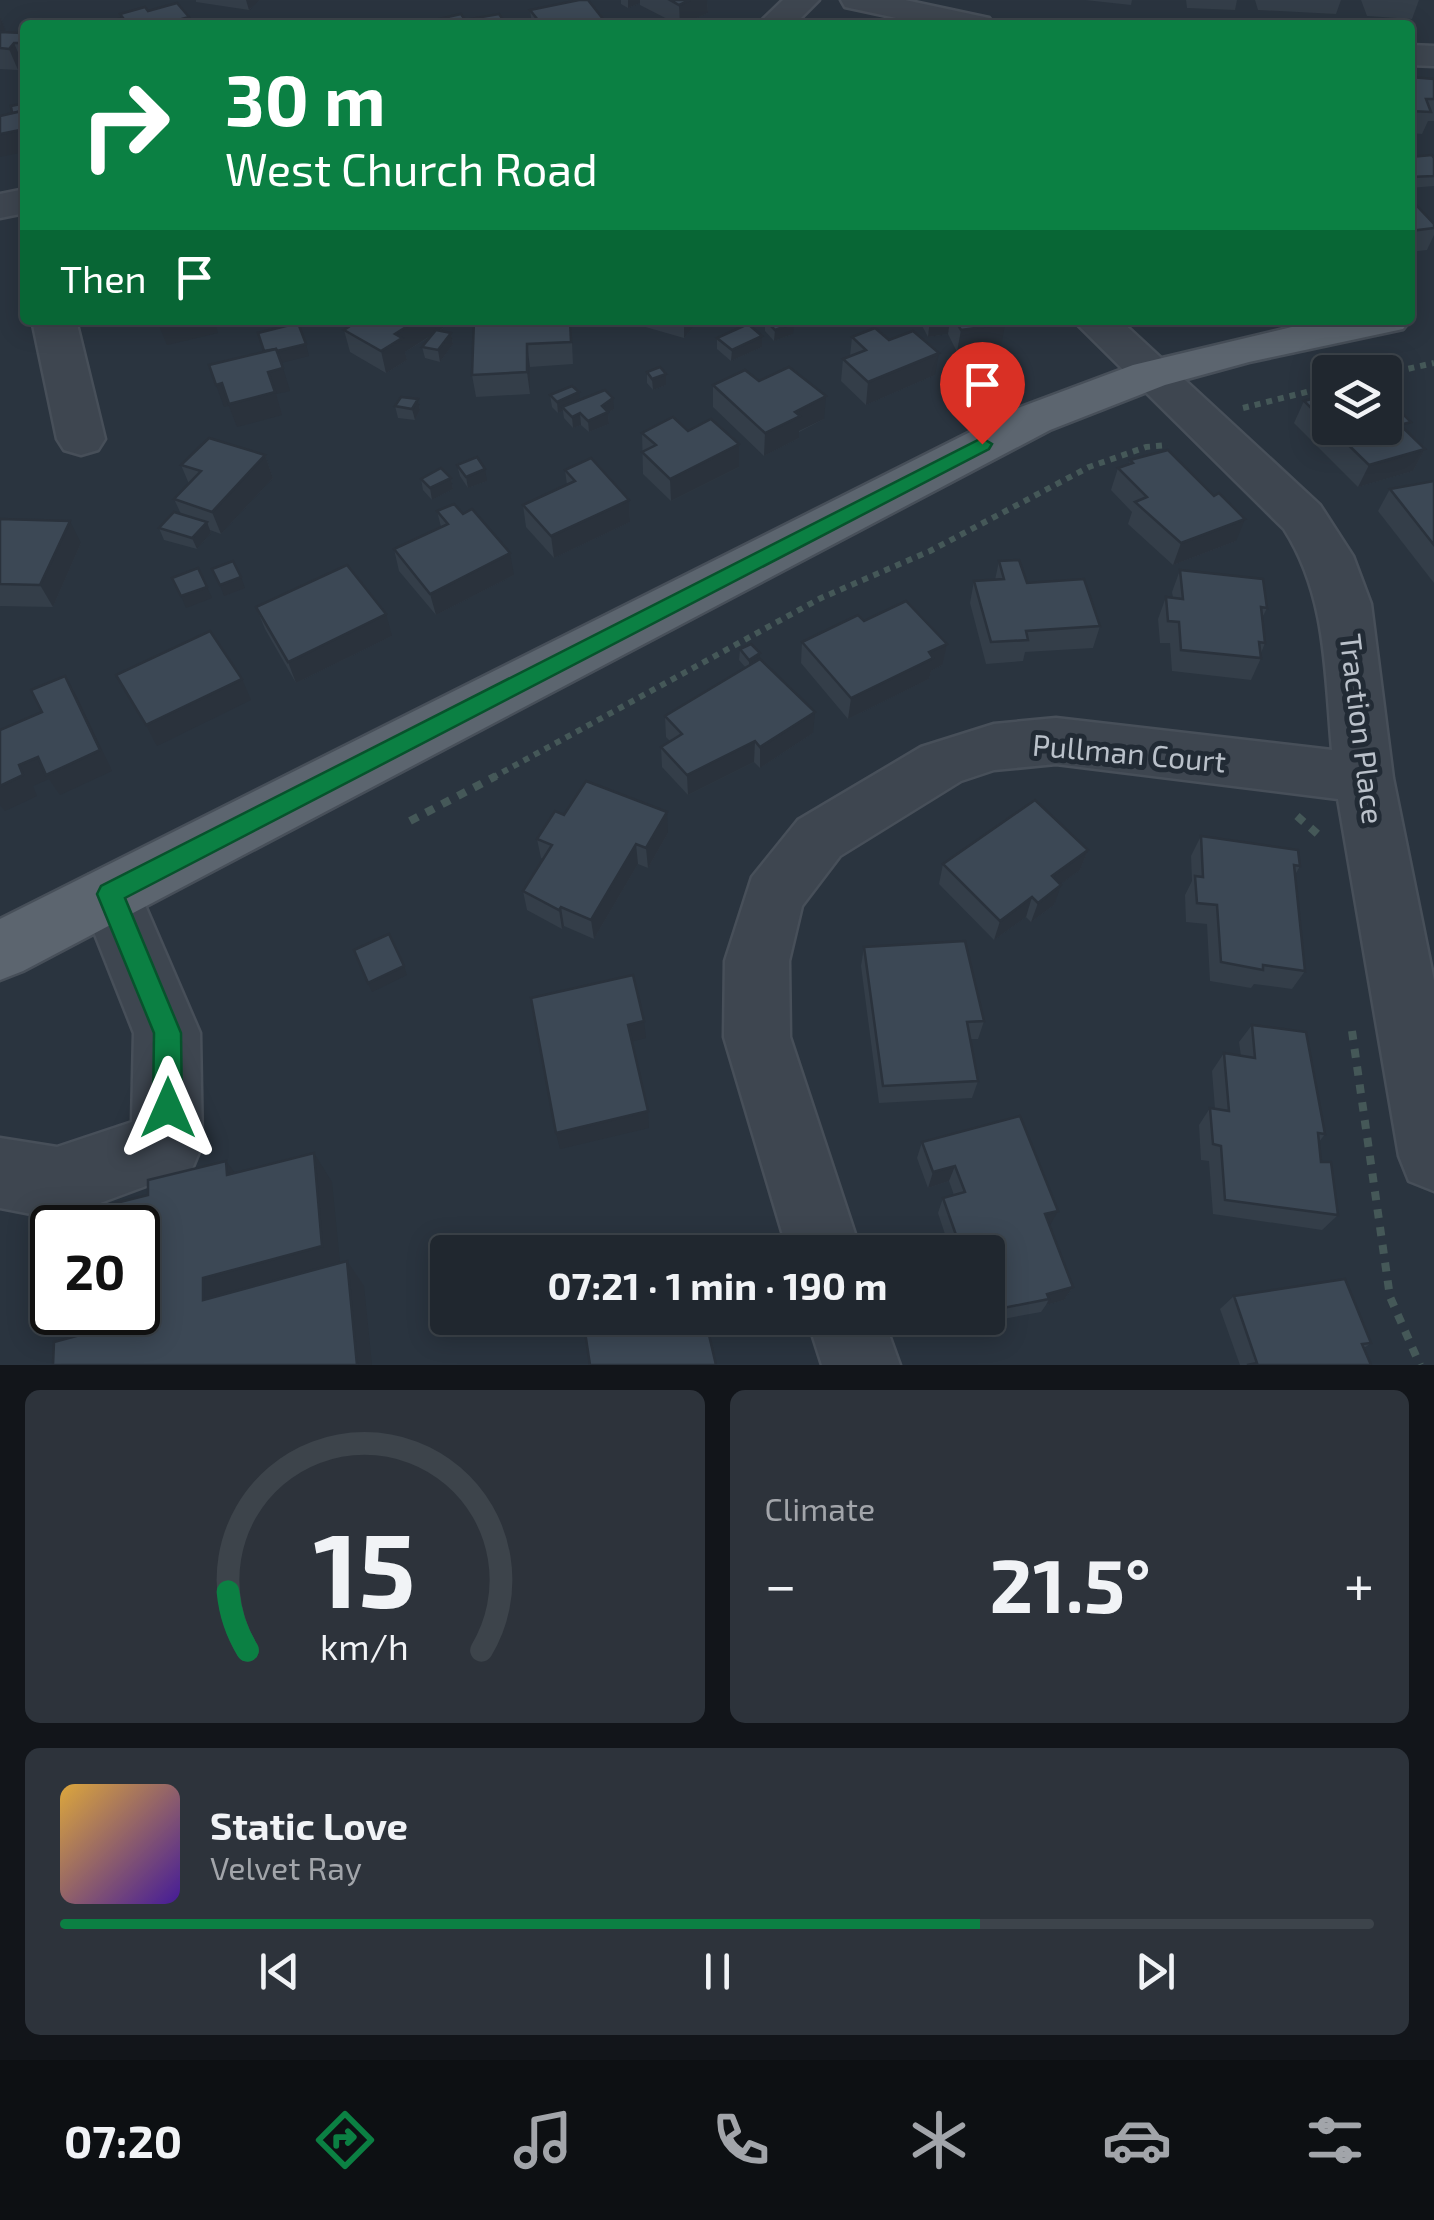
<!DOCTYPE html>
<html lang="en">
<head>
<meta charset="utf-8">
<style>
	:root { --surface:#20272f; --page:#2d333b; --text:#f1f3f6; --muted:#a2a5aa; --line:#3d444b; --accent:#0b8043 }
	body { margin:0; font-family:"Exo 2",sans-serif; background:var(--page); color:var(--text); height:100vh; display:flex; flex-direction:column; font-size:38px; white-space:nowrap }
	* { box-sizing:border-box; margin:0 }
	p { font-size:32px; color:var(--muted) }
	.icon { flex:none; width:55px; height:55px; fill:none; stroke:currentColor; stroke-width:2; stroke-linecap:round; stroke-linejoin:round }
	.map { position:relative; height:1365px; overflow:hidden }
	.panel { display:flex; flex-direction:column; gap:25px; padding:25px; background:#12151a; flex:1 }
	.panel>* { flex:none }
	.guide { position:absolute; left:20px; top:20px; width:1395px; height:305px; border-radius:10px; box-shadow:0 5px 25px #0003,0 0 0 2px var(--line); background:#0b8043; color:#fff; overflow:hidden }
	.controls { position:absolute; left:1312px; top:355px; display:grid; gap:20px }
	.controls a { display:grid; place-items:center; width:90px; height:90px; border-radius:10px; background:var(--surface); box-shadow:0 5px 25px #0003,0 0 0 2px var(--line); font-size:50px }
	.speed { position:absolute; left:30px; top:1205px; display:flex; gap:20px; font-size:50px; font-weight:700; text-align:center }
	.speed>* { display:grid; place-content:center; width:130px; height:130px; border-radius:50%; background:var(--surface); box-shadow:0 5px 25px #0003,0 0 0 2px var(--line); line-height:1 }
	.speed .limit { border:5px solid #111; border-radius:15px; background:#fff; color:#111 }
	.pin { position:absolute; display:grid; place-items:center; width:85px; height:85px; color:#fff; margin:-102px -42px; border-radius:50% 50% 50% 0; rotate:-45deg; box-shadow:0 0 10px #0007 }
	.pin .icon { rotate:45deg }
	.me { position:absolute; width:110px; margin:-55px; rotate:0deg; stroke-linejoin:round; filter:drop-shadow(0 0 8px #0008) }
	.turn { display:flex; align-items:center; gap:35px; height:210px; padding:0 40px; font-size:45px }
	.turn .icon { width:130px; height:130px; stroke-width:2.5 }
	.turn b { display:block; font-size:70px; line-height:85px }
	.then { display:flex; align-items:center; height:95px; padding:0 40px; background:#0003; gap:20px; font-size:38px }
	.big { font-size:75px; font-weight:700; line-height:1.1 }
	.panel .widget { flex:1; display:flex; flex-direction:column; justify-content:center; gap:15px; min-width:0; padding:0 35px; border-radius:15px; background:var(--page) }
	.panel .dial { align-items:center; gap:0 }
	.dial svg { height:260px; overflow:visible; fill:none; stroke:var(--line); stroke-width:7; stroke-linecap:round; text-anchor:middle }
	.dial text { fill:var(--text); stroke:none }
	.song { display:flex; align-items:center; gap:30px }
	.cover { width:120px; height:120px; border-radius:15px; background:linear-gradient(135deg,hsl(40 70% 55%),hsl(260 70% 35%)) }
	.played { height:10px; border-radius:5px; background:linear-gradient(90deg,var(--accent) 70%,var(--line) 70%) }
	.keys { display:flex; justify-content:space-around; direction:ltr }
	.heat { display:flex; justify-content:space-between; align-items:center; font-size:55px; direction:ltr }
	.panel .tiles { flex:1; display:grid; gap:25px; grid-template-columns:1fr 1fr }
	.widget:last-child { grid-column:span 2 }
	.trip { position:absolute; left:430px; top:1235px; width:575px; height:100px; border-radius:10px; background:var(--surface); box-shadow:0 5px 25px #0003,0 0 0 2px var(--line); font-weight:700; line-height:100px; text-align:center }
	.dock { display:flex; height:160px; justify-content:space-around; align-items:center; background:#0d1013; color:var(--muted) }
	.dock .icon { width:70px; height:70px }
	.dock .active { color:var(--accent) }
	.dock b { font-size:45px; color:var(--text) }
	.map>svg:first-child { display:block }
</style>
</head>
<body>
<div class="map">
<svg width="1434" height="1365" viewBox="0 0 1434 1365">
	<rect width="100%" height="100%" fill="#2a343f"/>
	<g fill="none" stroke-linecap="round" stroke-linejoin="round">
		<g stroke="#474f59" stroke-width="5">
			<g id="minor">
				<polygon points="783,0 819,0 794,25 757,25"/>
				<polygon points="841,0 905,0 989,18 994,25 929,25 845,7"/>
				<polygon points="1410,45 1434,46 1434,66 1410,65"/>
				<polygon points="25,189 25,213 0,218 0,194"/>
				<polygon points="32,320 76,320 105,439 98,450 81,455 64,450 57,439"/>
				<path d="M1073 320H1120L1320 505 1353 556 1371 604 1393 778 1434 981V1191L1409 1181 1399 1156 1338 799 1056 764 994 770 961 781 840 856 802 906 789 961 790 1037 861 1252H788L724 1037 725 961 752 877 798 820 921 747 994 724 1056 718 1332 750C1325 673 1327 596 1284 529Z"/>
				<polygon points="110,867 132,875 200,1033 202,1145 192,1169 57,1219 0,1208 0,1138 57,1147 132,1122 134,1033 79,894 88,875"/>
				<polygon points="807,1318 883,1318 900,1365 822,1365"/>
			</g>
		</g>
		<g stroke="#474f59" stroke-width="5">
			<polygon id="major" points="1321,320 1410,320 1403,329 1249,362 1165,385 1050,430 23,971 0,980 0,919 1018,408 1133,365"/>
		</g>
		<g stroke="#455858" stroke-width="6" stroke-dasharray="6 6" stroke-linecap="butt">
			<polyline points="1385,374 1434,363"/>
			<polyline points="1243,408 1330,386"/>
			<polyline points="492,778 821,598 930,551 1089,467 1146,447 1168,445"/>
		</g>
		<g stroke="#455858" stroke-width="8" stroke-dasharray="9 9" stroke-linecap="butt">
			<polyline points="1297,816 1321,837"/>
			<polyline points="410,821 496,776"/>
			<polyline points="1352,1031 1390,1297 1420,1365"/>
		</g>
		<use href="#minor" fill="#3e4650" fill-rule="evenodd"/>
		<use href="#major" fill="#5c656f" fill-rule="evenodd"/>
	</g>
	<g fill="#343e49">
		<polygon points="196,0 260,0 249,10 196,2"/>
		<polygon points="621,0 707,0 708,13 679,25 640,5 640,3 628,8 621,4"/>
		<polygon points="1085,0 1132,0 1131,5"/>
		<polygon points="1186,0 1237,0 1235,10 1187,8"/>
		<polygon points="1255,0 1341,0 1336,14 1258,10"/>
		<polygon points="1361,0 1419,0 1412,19 1367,16"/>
		<polygon points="530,10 604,25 532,25"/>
		<polygon points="0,16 6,32 22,33 25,29 25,64 23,64 18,70 0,69"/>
		<polygon points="1410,77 1434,79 1434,121 1428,121 1422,134 1410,133"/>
		<polygon points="1410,157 1434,158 1434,186 1410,188"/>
		<polygon points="1410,204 1434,224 1434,235 1427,250 1410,252"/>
		<polygon points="343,320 444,320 446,326 439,331 451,333 453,344 440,362 425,358 422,347 431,336 405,352 407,360 386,373 350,352 344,330 348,327 344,325"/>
		<polygon points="571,320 573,364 530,367 530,394 476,397 472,375"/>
		<polygon points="621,320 696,320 696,324 684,338"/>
		<polygon points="765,320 793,334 774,341 765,331"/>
		<polygon points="919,320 1003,320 1001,347 957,352 948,334 928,337"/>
		<polygon points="762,336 762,347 731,361 717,349 717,338"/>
		<polygon points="852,337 889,340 935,375 866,405 841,381 843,359 850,356"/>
		<polygon points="647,372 666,374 666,385 653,390 647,383"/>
		<polygon points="759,381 824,419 799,432 799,438 764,456 713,407 713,385"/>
		<polygon points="550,395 580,400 614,409 608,413 609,424 589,432 581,425 573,428 564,418 563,411 558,413 552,407"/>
		<polygon points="418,399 420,410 415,420 398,418 395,406"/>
		<polygon points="1304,401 1406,431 1425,449 1413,471 1358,487 1294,423"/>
		<polygon points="688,431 739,467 671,501 643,474 642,433"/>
		<polygon points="265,455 273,478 221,534 210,530 211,533 197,549 164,540 159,528 181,514 174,499 189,484 181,465"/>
		<polygon points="1130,460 1214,496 1236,541 1173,565 1128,524 1132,512 1111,490 1118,468 1129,464"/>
		<polygon points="457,465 487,481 468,488 460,476"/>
		<polygon points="565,470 629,500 630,522 554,558 526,527 523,505 567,485"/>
		<polygon points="451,478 453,489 432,500 423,490 421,479"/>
		<polygon points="1434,481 1434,583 1378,511 1390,489"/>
		<polygon points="437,511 463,514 514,575 436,615 399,571 394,549 441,527"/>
		<polygon points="0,519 81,543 53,607 0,606"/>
		<polygon points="999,561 1027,583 1100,626 1093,648 1025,652 1023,661 986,664 970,603 974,581 995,580"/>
		<polygon points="1180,570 1267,608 1262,618 1265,643 1261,653 1261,658 1251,680 1172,671 1170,643 1160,643 1158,619 1166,597 1173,598 1172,592"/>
		<polygon points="256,607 392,636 296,683 265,629"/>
		<polygon points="864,621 942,665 931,671 929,679 848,719 801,663 802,642"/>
		<polygon points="740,649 760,653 760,660 813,733 760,768 754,762 688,795 662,767 661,747 670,741 666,737 665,716 746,668 739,660"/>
		<polygon points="564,815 668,833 648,868 638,864 594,939 564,926 562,929 527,910 523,891 543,859 541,858 537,839"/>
		<polygon points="1201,836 1300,866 1295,875 1305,971 1292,989 1254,984 1251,988 1210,981 1207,924 1186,922 1185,895 1192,881 1191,856"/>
		<polygon points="1088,850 1080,870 1060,884 1054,905 1031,922 1026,917 994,940 939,884 943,864"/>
		<polygon points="864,947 984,1021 978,1039 970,1039 978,1081 972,1098 879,1103 861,966"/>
		<polygon points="1252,1025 1325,1134 1319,1142 1321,1162 1338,1215 1322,1230 1213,1214 1209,1161 1201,1160 1199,1125 1210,1108 1215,1109 1212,1071 1224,1053 1241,1056 1239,1042"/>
		<polygon points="922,1142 1049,1225 1073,1287 1064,1300 1046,1305 1041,1312 976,1324 974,1318 988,1318 988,1252 951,1252 938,1213 943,1198 954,1195 949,1181 928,1188 917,1158"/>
		<polygon points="1234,1296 1371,1343 1364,1348 1371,1365 1240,1365 1220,1309"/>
	</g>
	<g fill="#2a323c">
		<polygon points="246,0 260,0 249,10"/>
		<polygon points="628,0 640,0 640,3 628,8"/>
		<polygon points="690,0 707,0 708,13 680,25 679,5"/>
		<polygon points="0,16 7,34 0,36"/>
		<polygon points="189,17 191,25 165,25 164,24"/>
		<polygon points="603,19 604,25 573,25"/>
		<polygon points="14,43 23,64 18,70 9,49"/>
		<polygon points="25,129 25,152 0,157 0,134"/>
		<polygon points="171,320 214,320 218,333 167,345 158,323"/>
		<polygon points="417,320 444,320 446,326 405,352 407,360 386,373 381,351 395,334"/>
		<polygon points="684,320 696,320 696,324 684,338"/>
		<polygon points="811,320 824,320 811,326"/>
		<polygon points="930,320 950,320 948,334 928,337"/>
		<polygon points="794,323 793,334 774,341 775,330"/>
		<polygon points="1005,324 1001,347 957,352 961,330"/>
		<polygon points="451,333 453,344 440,362 438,350"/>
		<polygon points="762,336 762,347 731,361 732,350"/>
		<polygon points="306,344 309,356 269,366 265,354"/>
		<polygon points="527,344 530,367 530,394 527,372"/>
		<polygon points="939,353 935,375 866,405 868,382"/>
		<polygon points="283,368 290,391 276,394 282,415 237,427 229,406 224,407 216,385"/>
		<polygon points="666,374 666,385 653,390 652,379"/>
		<polygon points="579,392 580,404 562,407 563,411 558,413 557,402"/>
		<polygon points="826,396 824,419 799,431 799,438 764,456 765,433 795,412"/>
		<polygon points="613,398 614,409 608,413 609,424 589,432 588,421 602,406"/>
		<polygon points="418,399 420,410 415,420 412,409"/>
		<polygon points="580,413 581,425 573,428 572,417"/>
		<polygon points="739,444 739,467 671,501 670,479"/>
		<polygon points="1425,449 1413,471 1358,487 1369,465"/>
		<polygon points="265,455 273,478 221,534 212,512"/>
		<polygon points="485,469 487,481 468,488 466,477"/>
		<polygon points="451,478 453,489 432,500 430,488"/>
		<polygon points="629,500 630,522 554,558 551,536"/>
		<polygon points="1245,519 1236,541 1173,565 1181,543"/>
		<polygon points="70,521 81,543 53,607 40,585"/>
		<polygon points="207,522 211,533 197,549 192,538"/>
		<polygon points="510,553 514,575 436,615 430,594"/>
		<polygon points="241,577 245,588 224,596 220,585"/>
		<polygon points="207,587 212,598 186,608 181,596"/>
		<polygon points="386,614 392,636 296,683 288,662"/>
		<polygon points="947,644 942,665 931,671 929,679 848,719 851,698 929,652"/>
		<polygon points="760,653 760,664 749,670 749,660"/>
		<polygon points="65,676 77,697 112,771 60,795 49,779 33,786 37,796 5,811 0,805 0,786 19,765"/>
		<polygon points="242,679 251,700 157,746 146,725"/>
		<polygon points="815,712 813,733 760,768 760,747"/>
		<polygon points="755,741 754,762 688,795 687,775"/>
		<polygon points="667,812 668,833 648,868 646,848"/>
		<polygon points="636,844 638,864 594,939 591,920"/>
		<polygon points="1088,850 1080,870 1045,895 1052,876"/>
		<polygon points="1061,885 1054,905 1031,922 1038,903"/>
		<polygon points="1032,897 1026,917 994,940 1000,921"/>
		<polygon points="561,907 564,926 562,929 559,910"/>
		<polygon points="404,966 407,975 372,992 368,983"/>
		<polygon points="644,1021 646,1038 630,1042 628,1025"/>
		<polygon points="648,1111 649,1128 560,1149 556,1133"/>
		<polygon points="314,1153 332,1182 341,1272 203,1300 203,1278"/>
		<polygon points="226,1161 248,1190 227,1175"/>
		<polygon points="955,1166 949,1181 928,1188 933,1172"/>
		<polygon points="1058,1211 1050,1225 1045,1214"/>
		<polygon points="347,1261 364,1286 372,1365 357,1365"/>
		<polygon points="1073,1287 1064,1300 1046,1305 1049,1299 1047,1294"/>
		<polygon points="70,1312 103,1312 125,1330 90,1339 58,1315"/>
	</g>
	<g fill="#3c4855" stroke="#2a323c" stroke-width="2.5">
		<polygon points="579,0 588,0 603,19 573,25 542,25 530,10"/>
		<polygon points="670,0 690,0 679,5"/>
		<polygon points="177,3 189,17 164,24 165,25 112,25 109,21 123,18 120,14 145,7 148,11"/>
		<polygon points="461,14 465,20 499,14 507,25 432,25 430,21"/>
		<polygon points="25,29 25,43 14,43 9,49 0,48 0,32 22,33"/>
		<polygon points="1410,77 1434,79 1434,99 1426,99 1431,112 1410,111"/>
		<polygon points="25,103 25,113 22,113 22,111 12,113 11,106"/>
		<polygon points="22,111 25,129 0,134 0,116"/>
		<polygon points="1432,155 1434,158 1434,176 1410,177 1410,157"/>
		<polygon points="1410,204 1415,204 1434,224 1434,228 1410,231"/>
		<polygon points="359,320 417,320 395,334 402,338 381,351 344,330"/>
		<polygon points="474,320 570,320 571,342 527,344 527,372 472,375"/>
		<polygon points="765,320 791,320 794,323 775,330"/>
		<polygon points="955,320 1003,320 1005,324 961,330"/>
		<polygon points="298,323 306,344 277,351 276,349 264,351 258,333"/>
		<polygon points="748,324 762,336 732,350 717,338"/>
		<polygon points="875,328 889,340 913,331 939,353 868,382 843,359 866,350 852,337"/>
		<polygon points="436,330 451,333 438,350 422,347"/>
		<polygon points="276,349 283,368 268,372 275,392 229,404 222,383 216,385 209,365"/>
		<polygon points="660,367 666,374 652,379 647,372"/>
		<polygon points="789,367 826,396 795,412 800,416 765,433 713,385 745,370 759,381"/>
		<polygon points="572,386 579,392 557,402 550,395"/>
		<polygon points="605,390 613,398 602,406 608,412 588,421 580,413 572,417 562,407"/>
		<polygon points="1330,394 1330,427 1304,401"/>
		<polygon points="401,397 418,399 412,409 395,406"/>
		<polygon points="1392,403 1411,422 1400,425 1425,449 1369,465 1331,428 1385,428 1385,405"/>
		<polygon points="673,417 688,431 711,419 739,444 670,479 642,452 656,445 642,433"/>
		<polygon points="209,438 265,455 212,512 174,499 201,471 181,465"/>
		<polygon points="1168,450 1214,496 1219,493 1245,519 1181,543 1135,502 1147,497 1118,468 1133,463 1130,460"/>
		<polygon points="477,457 485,469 466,477 457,465"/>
		<polygon points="591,458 629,500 551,536 523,505 575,481 565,470"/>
		<polygon points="441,468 451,478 430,488 421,479"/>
		<polygon points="1434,481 1434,545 1390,489"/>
		<polygon points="454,504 463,514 472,509 510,553 430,594 394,549 448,524 437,511"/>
		<polygon points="174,512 207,522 192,538 159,528"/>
		<polygon points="0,519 70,521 40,585 0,584"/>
		<polygon points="1019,560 1027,583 1084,579 1100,626 1026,631 1028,640 991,642 974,581 1004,579 999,561"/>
		<polygon points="233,561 241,577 220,585 212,569"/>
		<polygon points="347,565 386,614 288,662 256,607"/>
		<polygon points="198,568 207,587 181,596 172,578"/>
		<polygon points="1180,570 1263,579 1267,608 1261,607 1265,643 1259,642 1261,658 1181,650 1179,622 1168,621 1166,597 1183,599"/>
		<polygon points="906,601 947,644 929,652 933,658 851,698 802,642 858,615 864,621"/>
		<polygon points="210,631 242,679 146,725 116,675"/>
		<polygon points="751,644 760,653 749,660 740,649"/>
		<polygon points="760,659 815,712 760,747 755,741 687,775 661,747 682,734 665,716"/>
		<polygon points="65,676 100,750 46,775 38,757 19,765 23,775 0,786 0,730 42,712 31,690"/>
		<polygon points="586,781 667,812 646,848 636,844 591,920 561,907 559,910 523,891 552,845 537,839 555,811 564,815"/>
		<polygon points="1035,800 1088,850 1052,876 1061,885 1038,903 1032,897 1000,921 943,864"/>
		<polygon points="1201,836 1298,850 1300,866 1294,865 1305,971 1263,965 1263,970 1221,962 1217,905 1197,903 1195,876 1203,877"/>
		<polygon points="389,934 404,966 368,983 354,950"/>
		<polygon points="965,941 984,1021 967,1022 978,1081 883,1086 864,947"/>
		<polygon points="633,975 644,1021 628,1025 648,1111 556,1133 531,998"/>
		<polygon points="1252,1025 1306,1032 1325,1134 1318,1133 1321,1162 1331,1162 1338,1215 1225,1200 1221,1146 1213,1144 1210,1108 1229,1111 1224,1053 1255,1058"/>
		<polygon points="1020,1116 1058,1211 1045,1214 1073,1287 1047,1294 1049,1299 988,1311 988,1252 962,1252 943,1198 965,1192 955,1166 933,1172 922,1142"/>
		<polygon points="314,1153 322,1246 203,1278 203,1300 347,1261 357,1365 53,1365 54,1342 95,1331 95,1312 138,1312 138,1228 60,1228 60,1217 148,1195 148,1180 226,1161 227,1175"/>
		<polygon points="694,1236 698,1252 633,1252"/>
		<polygon points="1345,1279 1371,1343 1362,1344 1371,1365 1247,1365 1257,1363 1234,1296"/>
		<polygon points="594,1318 705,1318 716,1365 590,1365 585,1332 596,1329"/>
	</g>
	<polygon fill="#0b8043" stroke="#07532c" stroke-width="2.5" points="982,438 992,444 989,449 125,898 181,1033 182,1108 178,1118 168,1122 157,1118 153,1108 154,1033 97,894 101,886"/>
	<g text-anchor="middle" stroke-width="10" stroke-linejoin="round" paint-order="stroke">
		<g font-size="30" fill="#bac1ca" stroke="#222b35">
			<text transform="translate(1361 729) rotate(83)" y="10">Traction Place</text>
			<text transform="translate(1129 754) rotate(5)" y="10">Pullman Court</text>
		</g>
	</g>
</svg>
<div class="controls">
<a><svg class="icon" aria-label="layers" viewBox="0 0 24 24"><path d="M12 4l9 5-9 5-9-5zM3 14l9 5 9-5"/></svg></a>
</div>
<div class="speed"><div class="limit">20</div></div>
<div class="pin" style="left:982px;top:444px;background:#d93025"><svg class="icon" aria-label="arrive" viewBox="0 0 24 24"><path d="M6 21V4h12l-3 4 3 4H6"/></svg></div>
<svg class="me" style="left:168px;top:1108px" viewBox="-20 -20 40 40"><path d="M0-17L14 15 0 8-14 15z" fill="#0b8043" stroke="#fff" stroke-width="4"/></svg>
<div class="trip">07:21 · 1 min · 190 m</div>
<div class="guide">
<div class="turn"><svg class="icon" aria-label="right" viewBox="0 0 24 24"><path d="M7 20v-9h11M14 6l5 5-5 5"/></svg><div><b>30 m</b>West Church Road</div></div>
<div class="then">Then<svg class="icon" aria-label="arrive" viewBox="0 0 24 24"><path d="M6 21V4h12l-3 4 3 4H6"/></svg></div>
</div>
</div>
<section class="panel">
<div class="tiles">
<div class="widget dial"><svg viewBox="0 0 100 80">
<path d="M14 69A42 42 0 1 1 86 69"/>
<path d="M14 69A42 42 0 0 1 8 51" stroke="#0b8043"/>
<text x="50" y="56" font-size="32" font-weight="700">15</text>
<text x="50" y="72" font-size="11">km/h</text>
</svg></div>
<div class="widget"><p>Climate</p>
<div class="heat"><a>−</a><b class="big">21.5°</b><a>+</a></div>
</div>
<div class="widget">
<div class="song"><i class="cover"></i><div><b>Static Love</b><p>Velvet Ray</p></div></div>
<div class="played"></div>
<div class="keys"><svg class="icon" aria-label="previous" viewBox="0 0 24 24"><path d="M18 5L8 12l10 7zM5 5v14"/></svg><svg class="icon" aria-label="pause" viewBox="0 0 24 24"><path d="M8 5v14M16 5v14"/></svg><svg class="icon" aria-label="next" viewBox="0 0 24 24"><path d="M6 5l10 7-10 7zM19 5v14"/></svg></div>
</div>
</div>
</section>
<nav class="dock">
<b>07:20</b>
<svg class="icon active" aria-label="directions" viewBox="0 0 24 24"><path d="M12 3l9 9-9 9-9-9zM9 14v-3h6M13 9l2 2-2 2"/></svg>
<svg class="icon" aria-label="music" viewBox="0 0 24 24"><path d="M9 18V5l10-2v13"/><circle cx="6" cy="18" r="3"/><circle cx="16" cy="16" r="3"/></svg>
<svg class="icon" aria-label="phone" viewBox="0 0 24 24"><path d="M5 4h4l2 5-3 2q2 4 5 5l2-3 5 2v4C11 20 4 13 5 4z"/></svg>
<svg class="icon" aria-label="climate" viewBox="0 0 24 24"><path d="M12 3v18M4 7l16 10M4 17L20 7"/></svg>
<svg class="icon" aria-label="car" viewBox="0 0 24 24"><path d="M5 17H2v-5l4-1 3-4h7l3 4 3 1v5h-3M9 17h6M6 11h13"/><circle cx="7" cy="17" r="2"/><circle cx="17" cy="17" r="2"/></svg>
<svg class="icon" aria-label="filters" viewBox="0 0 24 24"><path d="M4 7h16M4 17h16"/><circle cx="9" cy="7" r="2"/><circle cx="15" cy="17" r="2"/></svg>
</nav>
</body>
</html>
